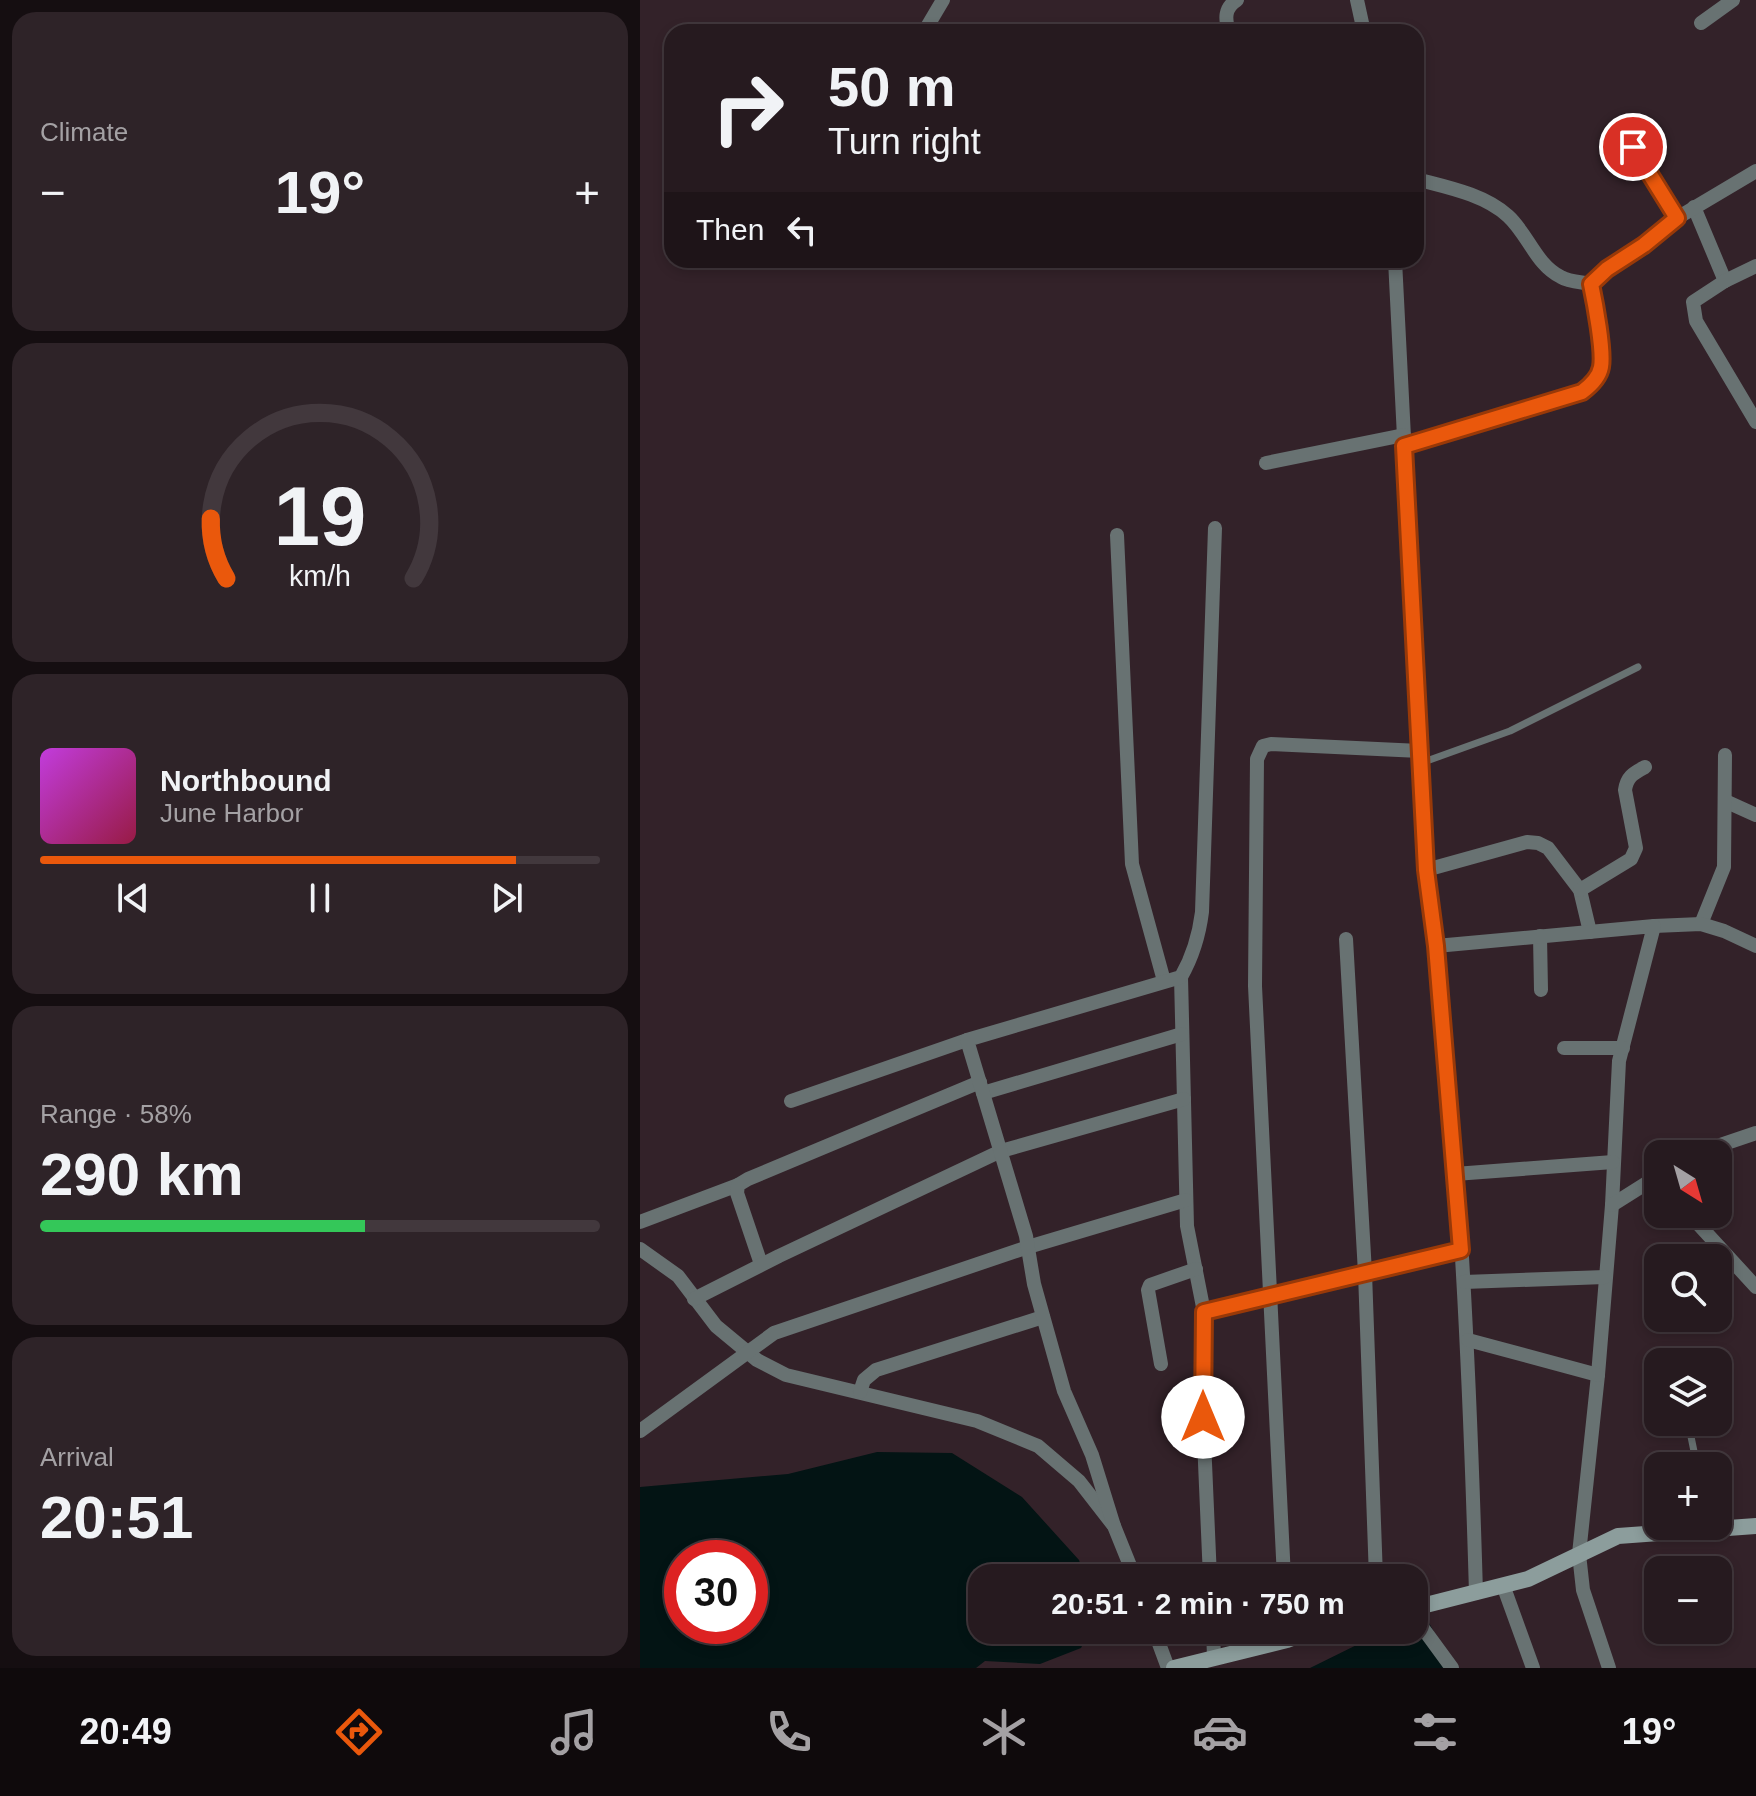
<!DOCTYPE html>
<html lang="en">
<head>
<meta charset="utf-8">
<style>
	:root { --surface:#261a1f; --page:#2e2328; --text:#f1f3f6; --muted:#a4a1a4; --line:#42383d; --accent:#ea580c }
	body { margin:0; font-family:Helvetica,sans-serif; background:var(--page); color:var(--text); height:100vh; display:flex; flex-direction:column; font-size:30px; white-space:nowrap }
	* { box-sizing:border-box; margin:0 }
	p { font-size:26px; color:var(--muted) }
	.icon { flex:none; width:44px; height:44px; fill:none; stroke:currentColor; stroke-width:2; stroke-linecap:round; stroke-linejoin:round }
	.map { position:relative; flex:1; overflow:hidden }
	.drawer { display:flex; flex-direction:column; gap:12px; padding:12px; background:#150e11; width:640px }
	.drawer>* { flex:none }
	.banner { position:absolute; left:24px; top:24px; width:760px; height:244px; border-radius:24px; box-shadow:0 4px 12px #0003,0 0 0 2px var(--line); background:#261a1f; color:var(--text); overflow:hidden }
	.needle { width:52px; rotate:143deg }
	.fabs { position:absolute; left:1004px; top:1140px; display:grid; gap:16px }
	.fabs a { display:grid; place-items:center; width:88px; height:88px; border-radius:16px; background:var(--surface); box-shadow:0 4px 12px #0003,0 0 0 2px var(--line); font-size:40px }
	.speed { position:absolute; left:24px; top:1540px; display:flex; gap:16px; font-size:40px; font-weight:700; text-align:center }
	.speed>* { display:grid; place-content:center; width:104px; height:104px; border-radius:50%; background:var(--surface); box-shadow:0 4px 12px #0003,0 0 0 2px var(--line); line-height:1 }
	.speed .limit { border:12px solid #d22; background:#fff; color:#111 }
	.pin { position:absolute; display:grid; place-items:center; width:68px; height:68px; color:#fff; margin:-34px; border:4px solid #fff; border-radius:50%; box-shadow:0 2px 8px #0007 }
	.me { position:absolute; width:88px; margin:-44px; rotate:0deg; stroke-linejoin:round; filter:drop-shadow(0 0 6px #0008) }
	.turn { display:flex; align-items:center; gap:28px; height:168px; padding:0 32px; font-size:36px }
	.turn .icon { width:104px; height:104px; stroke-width:2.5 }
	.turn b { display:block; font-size:56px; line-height:68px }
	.then { display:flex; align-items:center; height:76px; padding:0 32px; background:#0003; gap:16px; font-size:30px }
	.big { font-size:60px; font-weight:700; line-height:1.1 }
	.drawer .widget { flex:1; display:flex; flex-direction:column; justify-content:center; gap:12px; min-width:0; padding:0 28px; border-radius:24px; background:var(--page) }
	.drawer .dial { align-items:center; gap:0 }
	.dial svg { height:208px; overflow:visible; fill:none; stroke:var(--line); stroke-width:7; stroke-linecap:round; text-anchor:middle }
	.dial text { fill:var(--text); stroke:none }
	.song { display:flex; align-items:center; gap:24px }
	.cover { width:96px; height:96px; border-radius:12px; background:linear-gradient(135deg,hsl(290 70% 55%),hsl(340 70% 35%)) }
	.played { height:8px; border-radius:4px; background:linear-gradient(90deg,var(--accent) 85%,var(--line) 85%) }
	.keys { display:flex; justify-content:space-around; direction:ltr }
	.heat { display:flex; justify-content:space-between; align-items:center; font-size:44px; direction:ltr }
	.charge { height:12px; border-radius:6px; background:linear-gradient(90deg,#34c759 58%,var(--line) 0) }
	.trip { position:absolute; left:328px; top:1564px; width:460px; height:80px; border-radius:24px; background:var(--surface); box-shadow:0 4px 12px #0003,0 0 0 2px var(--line); font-weight:700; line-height:80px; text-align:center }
	.tab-bar { display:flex; height:128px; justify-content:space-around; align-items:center; background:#0f0a0c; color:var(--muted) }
	.tab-bar .icon { width:56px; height:56px }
	.tab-bar .active { color:var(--accent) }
	.tab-bar b { font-size:36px; color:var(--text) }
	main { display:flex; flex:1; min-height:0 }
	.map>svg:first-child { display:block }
</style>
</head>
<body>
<main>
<section class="drawer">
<div class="widget"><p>Climate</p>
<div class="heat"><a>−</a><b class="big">19°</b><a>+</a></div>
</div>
<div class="widget dial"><svg viewBox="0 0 100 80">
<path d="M14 69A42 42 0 1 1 86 69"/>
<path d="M14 69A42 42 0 0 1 8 46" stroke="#ea580c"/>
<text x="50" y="56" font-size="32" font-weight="700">19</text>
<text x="50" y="72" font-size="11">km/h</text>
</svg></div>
<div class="widget">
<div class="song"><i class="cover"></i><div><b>Northbound</b><p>June Harbor</p></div></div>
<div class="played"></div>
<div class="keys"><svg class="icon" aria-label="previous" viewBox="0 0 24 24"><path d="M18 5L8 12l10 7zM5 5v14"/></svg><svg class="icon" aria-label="pause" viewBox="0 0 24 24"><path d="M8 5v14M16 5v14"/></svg><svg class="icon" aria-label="next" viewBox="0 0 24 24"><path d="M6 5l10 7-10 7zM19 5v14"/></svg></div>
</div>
<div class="widget"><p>Range · 58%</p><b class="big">290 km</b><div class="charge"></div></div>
<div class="widget"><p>Arrival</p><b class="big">20:51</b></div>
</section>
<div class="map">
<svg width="1116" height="1668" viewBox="0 0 1116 1668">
	<rect width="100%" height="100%" fill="#332229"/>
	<g fill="#031414" fill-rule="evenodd">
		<path d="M237 1452 312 1453 382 1497 439 1560 445 1578H342V1630H450L441 1648 400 1664 345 1661 336 1668H0V1487L148 1474ZM42 1558H110V1626H42Z"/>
		<polygon points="783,1612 814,1668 670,1668 747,1630 774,1630 774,1617"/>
	</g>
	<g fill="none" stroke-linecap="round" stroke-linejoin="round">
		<g stroke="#687272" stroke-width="7">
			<polyline points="781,763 870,731 998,667"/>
			<polyline points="1031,1359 1032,1362"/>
			<polyline points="1048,1422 1057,1466"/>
		</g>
		<g stroke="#687272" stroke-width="14">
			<polyline points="717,0 724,32"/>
			<polyline points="1061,23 1093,0"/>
			<polyline points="284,32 303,0"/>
			<path d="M589 32C585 19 584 8 597 0"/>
			<polyline points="993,147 1037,218"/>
			<path d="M776 179C806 187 844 194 868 216 888 234 896 265 921 277 929 282 942 282 951 284"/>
			<polyline points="1054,207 1085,281"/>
			<path d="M755 260 786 870C818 1109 829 1352 836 1593"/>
			<polyline points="1116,266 1085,281 1053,302 1056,321 1116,422"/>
			<path d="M764 446 942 392C949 386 959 378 961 367 964 351 955 302 951 284L967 269 1004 245 1037 218 1116 171"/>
			<polyline points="626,463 764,435"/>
			<polyline points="477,535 492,864 524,981"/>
			<polyline points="1085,801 1116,815"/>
			<polyline points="786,870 887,842 898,843 908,848 940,890 950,932"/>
			<path d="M940 890 991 859 996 848 985 790C987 776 994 773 1005 767"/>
			<polyline points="1061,924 1084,867 1085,755"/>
			<polyline points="1014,926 1061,924 1084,931 1116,946"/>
			<polyline points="900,936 901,990"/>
			<polyline points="706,939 725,1273 736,1578"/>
			<polyline points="796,946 1014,926 979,1061 972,1205 958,1375 939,1554 943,1590 969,1668"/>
			<polyline points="541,977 547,1226 564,1312 821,1250"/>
			<polyline points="924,1048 983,1048"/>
			<polyline points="343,1093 542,1034"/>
			<polyline points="151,1101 327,1040"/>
			<polyline points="1054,1154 1116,1133"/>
			<polyline points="815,1174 973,1162"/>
			<polyline points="972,1205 1018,1176"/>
			<polyline points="1049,1214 1116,1287"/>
			<polyline points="0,1222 98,1185"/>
			<polyline points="0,1249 38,1276 76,1326 117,1360 146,1375 337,1421 398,1446 439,1481 474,1526 495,1578"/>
			<polyline points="121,1264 97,1193 98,1185 108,1179 340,1082"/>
			<polyline points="824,1282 965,1277"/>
			<polyline points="54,1299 139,1256 361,1151 544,1099"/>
			<polyline points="564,1312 563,1417 570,1578"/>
			<polyline points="828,1340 958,1375"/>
			<polyline points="521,1364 508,1290 510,1285 556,1269"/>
			<polyline points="220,1392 224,1380 236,1370 403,1317"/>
			<polyline points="0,1431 134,1333 388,1247 546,1200"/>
			<path d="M474 1526 452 1455 424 1391 394 1284 386 1236 327 1040 541 977C553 956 559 936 562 912L575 528"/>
			<polyline points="644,1578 615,986 617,759 623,746 631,744 780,751"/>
			<polyline points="863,1585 893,1668"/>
			<polyline points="774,1616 812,1668"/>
			<polyline points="514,1630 528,1668"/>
			<polyline points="573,1630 574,1657"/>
		</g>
		<g stroke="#8c9d9c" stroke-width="16">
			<polyline points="774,1608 888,1579 978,1536 1116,1526"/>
			<polyline points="534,1668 647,1640 674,1630"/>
		</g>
	</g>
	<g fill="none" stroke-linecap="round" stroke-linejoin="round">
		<g stroke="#983908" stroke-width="20">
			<path id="route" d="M563 1417 564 1312 821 1250 796 946 786 870 764 446 942 392C950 386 959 378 961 367 964 351 955 303 951 284L967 269 1004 245 1037 218 993 147"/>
		</g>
		<use href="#route" stroke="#ea580c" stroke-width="14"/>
	</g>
</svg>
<div class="fabs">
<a><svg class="needle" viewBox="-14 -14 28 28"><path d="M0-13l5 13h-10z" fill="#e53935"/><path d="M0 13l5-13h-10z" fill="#a4a1a4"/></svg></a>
<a><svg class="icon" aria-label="search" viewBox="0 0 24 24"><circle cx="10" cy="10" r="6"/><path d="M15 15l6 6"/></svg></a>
<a><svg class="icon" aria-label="layers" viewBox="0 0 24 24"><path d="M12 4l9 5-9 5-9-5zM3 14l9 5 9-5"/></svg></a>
<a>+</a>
<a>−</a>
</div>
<div class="speed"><div class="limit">30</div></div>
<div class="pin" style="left:993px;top:147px;background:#d93025"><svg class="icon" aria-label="arrive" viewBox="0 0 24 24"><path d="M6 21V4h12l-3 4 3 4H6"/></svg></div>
<svg class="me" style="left:563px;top:1417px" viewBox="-20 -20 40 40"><circle r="19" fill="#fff"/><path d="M0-13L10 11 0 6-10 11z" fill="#ea580c"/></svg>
<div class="trip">20:51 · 2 min · 750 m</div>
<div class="banner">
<div class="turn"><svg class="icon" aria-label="right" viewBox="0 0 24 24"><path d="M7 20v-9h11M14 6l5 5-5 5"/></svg><div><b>50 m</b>Turn right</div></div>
<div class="then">Then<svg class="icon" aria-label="left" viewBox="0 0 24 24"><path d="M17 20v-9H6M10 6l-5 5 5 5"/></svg></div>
</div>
</div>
</main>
<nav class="tab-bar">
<b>20:49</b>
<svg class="icon active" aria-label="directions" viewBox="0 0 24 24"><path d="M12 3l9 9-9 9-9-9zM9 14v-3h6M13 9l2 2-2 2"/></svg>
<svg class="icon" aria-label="music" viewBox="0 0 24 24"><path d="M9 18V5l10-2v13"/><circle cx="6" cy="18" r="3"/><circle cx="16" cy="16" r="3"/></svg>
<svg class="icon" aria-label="phone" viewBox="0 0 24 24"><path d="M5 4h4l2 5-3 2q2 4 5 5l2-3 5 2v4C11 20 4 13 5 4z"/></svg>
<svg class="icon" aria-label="climate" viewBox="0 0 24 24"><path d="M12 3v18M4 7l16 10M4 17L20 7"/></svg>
<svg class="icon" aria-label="car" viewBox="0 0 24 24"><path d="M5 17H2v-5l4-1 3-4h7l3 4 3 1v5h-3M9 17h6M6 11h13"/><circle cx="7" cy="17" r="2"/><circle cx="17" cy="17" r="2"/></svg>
<svg class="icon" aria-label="filters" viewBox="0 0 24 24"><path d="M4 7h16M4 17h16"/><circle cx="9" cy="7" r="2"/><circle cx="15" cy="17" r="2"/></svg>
<b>19°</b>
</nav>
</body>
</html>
